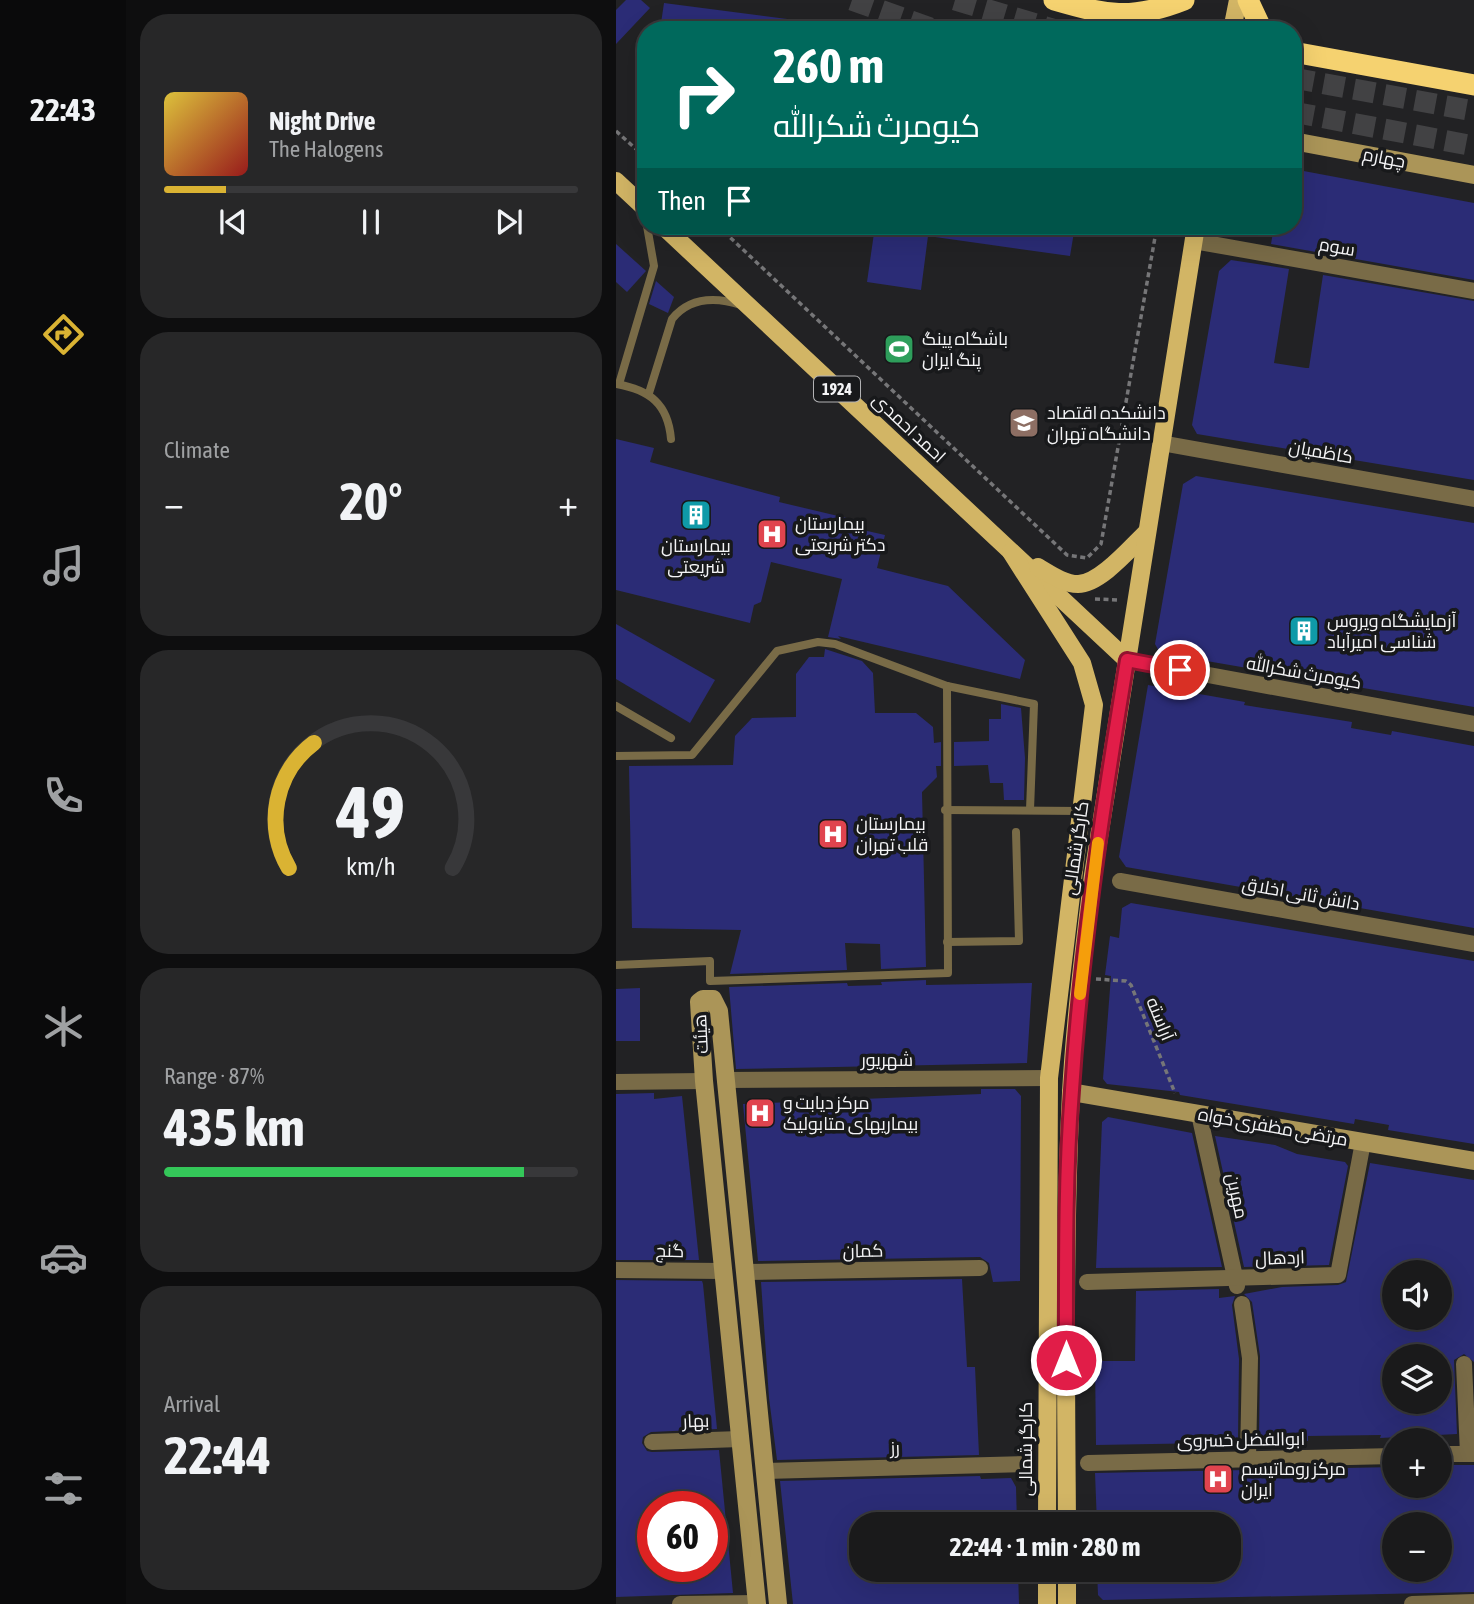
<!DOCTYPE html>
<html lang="en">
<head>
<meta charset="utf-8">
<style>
	:root { --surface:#1a1a1b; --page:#272728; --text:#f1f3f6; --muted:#9fa1a3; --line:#38383a; --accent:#dab333 }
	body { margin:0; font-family:"Asap Condensed",Cairo,sans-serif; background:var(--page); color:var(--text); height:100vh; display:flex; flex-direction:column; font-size:26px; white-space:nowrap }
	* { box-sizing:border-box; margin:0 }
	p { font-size:23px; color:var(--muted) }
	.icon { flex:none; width:38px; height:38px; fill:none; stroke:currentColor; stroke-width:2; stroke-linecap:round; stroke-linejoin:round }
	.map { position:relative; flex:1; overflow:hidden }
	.drawer { display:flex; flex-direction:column; gap:14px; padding:14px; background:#0e0e0f; width:490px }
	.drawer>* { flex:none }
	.top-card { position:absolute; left:21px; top:21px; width:665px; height:214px; border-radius:28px; box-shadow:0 7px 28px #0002,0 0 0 2px var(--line); background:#00695c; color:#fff; overflow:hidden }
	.fabs { position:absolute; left:766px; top:1260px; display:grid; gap:14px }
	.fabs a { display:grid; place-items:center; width:70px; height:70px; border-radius:50%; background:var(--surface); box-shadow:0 7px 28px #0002,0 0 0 2px var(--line); font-size:35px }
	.speed { position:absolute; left:21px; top:1491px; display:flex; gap:14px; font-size:35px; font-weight:700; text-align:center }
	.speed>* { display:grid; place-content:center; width:91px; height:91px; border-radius:50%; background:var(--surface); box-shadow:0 7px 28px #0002,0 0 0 2px var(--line); line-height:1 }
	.speed .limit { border:10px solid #d22; background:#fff; color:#111 }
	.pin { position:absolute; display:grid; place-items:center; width:60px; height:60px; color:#fff; margin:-30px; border:4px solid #fff; border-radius:50%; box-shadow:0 2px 7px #0007 }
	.me { position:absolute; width:77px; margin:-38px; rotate:0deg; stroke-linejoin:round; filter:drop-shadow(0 0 5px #0008) }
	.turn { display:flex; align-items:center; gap:24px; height:147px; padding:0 21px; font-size:32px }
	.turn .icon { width:91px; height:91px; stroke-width:2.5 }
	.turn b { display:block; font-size:49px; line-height:60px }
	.then { display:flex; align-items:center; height:66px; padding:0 21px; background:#0003; gap:14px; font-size:26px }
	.big { font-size:52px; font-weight:700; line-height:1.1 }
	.drawer .tile { flex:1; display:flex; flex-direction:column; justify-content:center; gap:10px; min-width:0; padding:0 24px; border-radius:28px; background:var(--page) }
	.drawer .dial { align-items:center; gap:0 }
	.dial svg { height:182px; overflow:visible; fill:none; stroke:var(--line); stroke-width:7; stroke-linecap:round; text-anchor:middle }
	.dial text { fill:var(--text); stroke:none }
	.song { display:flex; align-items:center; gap:21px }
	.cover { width:84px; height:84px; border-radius:10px; background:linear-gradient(135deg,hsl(50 70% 55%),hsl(0 70% 35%)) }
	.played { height:7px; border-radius:4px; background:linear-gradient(90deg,var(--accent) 15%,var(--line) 15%) }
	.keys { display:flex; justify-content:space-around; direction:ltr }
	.heat { display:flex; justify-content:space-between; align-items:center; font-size:38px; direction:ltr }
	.charge { height:10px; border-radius:5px; background:linear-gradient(90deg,#34c759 87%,var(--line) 0) }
	.trip { position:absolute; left:233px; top:1512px; width:392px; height:70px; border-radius:28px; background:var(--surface); box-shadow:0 7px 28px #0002,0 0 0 2px var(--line); font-weight:700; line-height:70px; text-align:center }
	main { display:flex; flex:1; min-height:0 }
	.menu { display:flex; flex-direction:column; width:126px; justify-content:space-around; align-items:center; background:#0a0a0b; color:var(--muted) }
	.menu .icon { width:49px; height:49px }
	.menu .active { color:var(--accent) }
	.menu b { font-size:32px; color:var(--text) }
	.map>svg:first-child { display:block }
</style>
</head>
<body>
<main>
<nav class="menu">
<b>22:43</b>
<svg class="icon active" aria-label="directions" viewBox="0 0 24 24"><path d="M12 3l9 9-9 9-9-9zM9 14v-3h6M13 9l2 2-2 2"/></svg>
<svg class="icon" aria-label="music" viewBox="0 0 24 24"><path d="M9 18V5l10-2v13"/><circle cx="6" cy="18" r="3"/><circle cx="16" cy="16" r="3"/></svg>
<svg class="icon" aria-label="phone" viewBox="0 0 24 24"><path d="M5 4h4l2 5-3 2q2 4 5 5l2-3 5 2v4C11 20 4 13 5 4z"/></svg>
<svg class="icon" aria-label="climate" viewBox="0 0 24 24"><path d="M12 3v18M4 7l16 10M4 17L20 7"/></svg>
<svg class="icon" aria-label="car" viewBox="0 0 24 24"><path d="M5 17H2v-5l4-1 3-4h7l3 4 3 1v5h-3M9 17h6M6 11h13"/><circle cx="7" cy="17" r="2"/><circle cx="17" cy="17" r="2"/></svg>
<svg class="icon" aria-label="filters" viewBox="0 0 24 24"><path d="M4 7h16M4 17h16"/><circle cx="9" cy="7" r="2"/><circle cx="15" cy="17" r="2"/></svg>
</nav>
<section class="drawer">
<div class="tile">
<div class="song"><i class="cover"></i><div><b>Night Drive</b><p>The Halogens</p></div></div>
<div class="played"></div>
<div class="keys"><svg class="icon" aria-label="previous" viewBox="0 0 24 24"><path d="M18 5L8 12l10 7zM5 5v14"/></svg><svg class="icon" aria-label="pause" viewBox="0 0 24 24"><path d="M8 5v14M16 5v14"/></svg><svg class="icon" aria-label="next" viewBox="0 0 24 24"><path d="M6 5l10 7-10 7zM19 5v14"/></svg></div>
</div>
<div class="tile"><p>Climate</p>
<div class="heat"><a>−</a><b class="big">20°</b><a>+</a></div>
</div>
<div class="tile dial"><svg viewBox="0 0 100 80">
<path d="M14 69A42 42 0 1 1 86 69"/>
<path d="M14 69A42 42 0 0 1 25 14" stroke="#dab333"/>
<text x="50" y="56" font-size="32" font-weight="700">49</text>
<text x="50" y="72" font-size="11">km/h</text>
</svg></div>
<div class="tile"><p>Range · 87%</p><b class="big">435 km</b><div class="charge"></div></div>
<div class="tile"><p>Arrival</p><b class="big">22:44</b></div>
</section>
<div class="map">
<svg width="858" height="1604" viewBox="0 0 858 1604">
	<rect width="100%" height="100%" fill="#222224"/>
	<g fill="#2b2c76" fill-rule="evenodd">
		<polygon points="10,0 25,0 34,8 0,44 0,10"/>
		<polygon points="48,3 179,20 178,30 44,30"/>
		<polygon points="677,169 858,203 858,280 655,244 658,226 677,226"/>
		<polygon points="259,226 459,226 454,256 312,236 305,290 251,282"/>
		<polygon points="0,244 30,271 11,292 0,282"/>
		<polygon points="615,260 673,269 658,363 690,368 693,368 707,275 858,301 858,480 581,434 576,425 603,271"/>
		<polygon points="40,281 58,297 52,313 33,304"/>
		<polygon points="0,439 38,448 34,462 164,497 163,502 239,520 238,528 269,535 261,568 332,586 409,660 404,679 222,636 225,639 212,637 226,579 155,562 145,602 138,605 134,623 0,590"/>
		<polygon points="580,476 858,523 858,707 544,653 539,644 567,484"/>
		<polygon points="0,624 99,680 74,723 0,679"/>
		<polygon points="209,649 246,661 257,673 259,713 300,713 317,727 318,743 325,742 325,766 320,766 321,777 306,792 310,967 265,969 264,944 229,943 231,970 114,974 125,930 16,928 13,766 117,765 119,736 136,718 180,717 180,674 193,657 208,657"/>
		<polygon points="532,685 629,702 628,705 736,722 735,728 775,735 776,731 858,746 858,928 510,867 503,857"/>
		<polygon points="385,704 405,708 409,758 408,800 388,800 387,783 374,783 372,765 338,766 338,742 373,741 373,719 385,719"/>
		<polygon points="515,903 858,961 858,1144 772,1130 773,1125 739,1119 738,1124 564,1095 563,1092 491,1084 487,1079 495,976 489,975 494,936 503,938 506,908"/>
		<polygon points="310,980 310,985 416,983 411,1063 120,1069 113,987 231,983 232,986 266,985 265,982"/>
		<polygon points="24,988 24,1041 0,1041 0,989"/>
		<polygon points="365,1089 399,1089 405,1096 404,1281 377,1282 373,1263 364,1257 142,1261 127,1104 365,1094"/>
		<polygon points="38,1093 38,1099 66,1096 83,1260 0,1260 0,1094"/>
		<polygon points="492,1117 576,1133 606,1267 480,1268 486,1122"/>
		<polygon points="599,1136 659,1145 681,1154 729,1162 732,1166 713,1265 628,1267"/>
		<path d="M754 1163 858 1180V1362L848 1354 838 1360 841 1434 764 1438 765 1435 692 1436V1441H658V1438H643L644 1356 636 1302 628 1294 666 1287 722 1285 730 1282ZM779 1272H824V1318H779ZM779 1356H824V1402H779Z"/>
		<polygon points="346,1279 351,1367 359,1367 363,1455 161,1460 153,1398 145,1282"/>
		<path d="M0 1280 86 1281 87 1284 101 1429 35 1432 27 1437 26 1443 31 1451 36 1452 103 1450 117 1593 0 1597ZM37 1507H96V1566H37Z"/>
		<polygon points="603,1289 603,1298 619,1296 616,1305 623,1359 622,1438 593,1440 594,1443 480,1445 479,1361 519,1361 520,1291"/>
		<path d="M824 1465H858V1592L487 1600 482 1595 481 1570H612V1524H481L479 1473 779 1467V1486H824ZM779 1524H824V1570H779Z"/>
		<polygon points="364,1476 365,1479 395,1478 400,1487 401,1524 245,1524 245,1570 402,1570 403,1604 177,1604 164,1481"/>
	</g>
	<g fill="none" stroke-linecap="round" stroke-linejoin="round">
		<g stroke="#424244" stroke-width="21" stroke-dasharray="21 10" stroke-linecap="butt">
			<polyline points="236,0 320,30"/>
			<polyline points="339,0 440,30"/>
			<polyline points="677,78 858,111"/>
			<polyline points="677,112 858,146"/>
		</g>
		<g stroke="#767678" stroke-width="3.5" stroke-dasharray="5 3.5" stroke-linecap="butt">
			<polyline points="0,131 30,158"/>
			<polyline points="102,226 451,555 471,558 485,544 541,226"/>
			<polyline points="479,599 503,600"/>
			<polyline points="480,979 510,981 515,985 559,1093"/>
		</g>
		<g stroke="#796b47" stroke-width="8">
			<path d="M0 384C34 390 52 404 55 439"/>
			<polyline points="3,384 38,266 31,226"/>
			<path d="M33 393 56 319C74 297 100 297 125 305"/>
			<polyline points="0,706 55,738"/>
			<polyline points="0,756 76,755 161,651 202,642 219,644 331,686 418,704 414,810"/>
			<polyline points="329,810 465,811"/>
			<polyline points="331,942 403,941 400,832"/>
			<polyline points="0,965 94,961 94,981 332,973 331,686"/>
		</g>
		<g stroke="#796b47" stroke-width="16">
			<polyline points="578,241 858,291"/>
			<polyline points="545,443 858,499"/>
			<polyline points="511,660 858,724"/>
			<polyline points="504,881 858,944"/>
			<polyline points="109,1080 433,1078"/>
			<polyline points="0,1082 88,1081"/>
			<polyline points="583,1114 621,1286"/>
			<polyline points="0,1270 107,1271"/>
			<polyline points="130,1272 364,1268"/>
			<polyline points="471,1282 722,1275 747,1142"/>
			<polyline points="626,1304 634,1358 632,1459"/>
			<polyline points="848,1364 852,1454"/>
			<polyline points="36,1442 124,1439"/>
			<polyline points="824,1454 858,1454"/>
			<polyline points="472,1463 779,1456"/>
			<polyline points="149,1471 411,1464"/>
			<polyline points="64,1604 141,1603"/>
			<polyline points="796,1604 858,1602"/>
		</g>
		<g stroke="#ab9558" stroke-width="18">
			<polyline points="677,141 858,175"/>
			<polyline points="455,1092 858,1161"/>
			<polyline points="141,1604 88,1081 83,1002 87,999 97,999 103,1011 162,1604"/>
		</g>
		<g stroke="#d2b565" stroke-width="18">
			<polyline points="616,30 622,0"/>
			<polyline points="0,181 30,209"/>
			<polyline points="47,226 511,660"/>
			<polyline points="395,552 466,663 478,705 433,1078 431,1524"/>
			<path d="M422 567C434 574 448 584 462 584 484 584 515 547 531 532"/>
			<path d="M451 1524C450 1381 448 1236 455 1093 459 1020 468 948 477 875L580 226"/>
			<polyline points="431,1570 431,1604"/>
			<polyline points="451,1570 451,1604"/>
		</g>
		<g stroke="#f5d270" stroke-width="21">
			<path d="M438 0C490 15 515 21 568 0"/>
			<polyline points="632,0 646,30"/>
			<polyline points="677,52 858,85"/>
		</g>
	</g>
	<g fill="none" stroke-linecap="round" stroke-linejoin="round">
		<g stroke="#92132f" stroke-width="18">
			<path id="route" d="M450 1360C450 1270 449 1179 456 1090 465 954 485 819 507 685L511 660 564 670"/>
		</g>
		<use href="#route" stroke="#e11d48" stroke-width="12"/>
		<polyline stroke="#f59e0b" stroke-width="12" points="464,994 482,843"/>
	</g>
	<defs>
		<g id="stadium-square" transform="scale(1.575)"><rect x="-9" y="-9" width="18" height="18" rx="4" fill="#2e9e5b" stroke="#18191b"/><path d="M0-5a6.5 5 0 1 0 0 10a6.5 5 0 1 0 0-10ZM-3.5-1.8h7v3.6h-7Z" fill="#fff"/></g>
		<g id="university-square" transform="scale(1.575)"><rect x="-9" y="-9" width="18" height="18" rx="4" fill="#8d6e63" stroke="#18191b"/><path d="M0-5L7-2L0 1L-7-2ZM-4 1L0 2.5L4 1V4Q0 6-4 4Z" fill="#fff"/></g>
		<g id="building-square" transform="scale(1.575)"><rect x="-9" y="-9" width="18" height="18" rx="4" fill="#0f9aa8" stroke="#18191b"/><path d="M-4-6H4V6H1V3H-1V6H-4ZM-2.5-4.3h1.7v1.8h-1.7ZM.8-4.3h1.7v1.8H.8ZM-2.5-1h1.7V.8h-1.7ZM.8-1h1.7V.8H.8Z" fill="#fff"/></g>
		<g id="hospital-square" transform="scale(1.575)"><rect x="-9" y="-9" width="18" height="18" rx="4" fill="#e0444e" stroke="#18191b"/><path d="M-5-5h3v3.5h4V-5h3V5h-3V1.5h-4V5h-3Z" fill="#fff"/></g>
	</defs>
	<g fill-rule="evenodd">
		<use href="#stadium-square" x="283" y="349"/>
		<use href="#university-square" x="408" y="423"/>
		<use href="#building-square" x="80" y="515"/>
		<use href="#hospital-square" x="156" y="534"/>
		<use href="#building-square" x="688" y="631"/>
		<use href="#hospital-square" x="217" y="834"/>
		<use href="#hospital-square" x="144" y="1113"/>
		<use href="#hospital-square" x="602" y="1479"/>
	</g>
	<g text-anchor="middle" stroke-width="7" stroke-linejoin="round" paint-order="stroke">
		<rect fill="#18191b" stroke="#b2b2b4" stroke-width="2" x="198" y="376.5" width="46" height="25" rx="5"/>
		<g font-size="16" font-weight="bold" fill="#f4f4f6">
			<text x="221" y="395">1924</text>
		</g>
		<g font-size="18" fill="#f4f4f6" stroke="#18191b">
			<text transform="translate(768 158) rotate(11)" y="6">چهارم</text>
			<text transform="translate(721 247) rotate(10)" y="6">سوم</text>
			<text transform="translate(293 428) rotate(43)" y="6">احمد احمدی</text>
			<text transform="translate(705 452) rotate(10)" y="6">کاظمیان</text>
			<text transform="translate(688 673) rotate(10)" y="6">کیومرث شکرالله</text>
			<text transform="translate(460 848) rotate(-82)" y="6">کارگر شمالی</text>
			<text transform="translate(685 894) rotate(10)" y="6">دانش ثانی اخلاق</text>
			<text transform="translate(544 1019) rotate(68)" y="6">آراسته</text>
			<text transform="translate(85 1034) rotate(-93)" y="6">هیئت</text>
			<text x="271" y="1066">شهریور</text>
			<text transform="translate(657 1127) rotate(10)" y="6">مرتضی مظفری خواه</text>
			<text transform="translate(621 1196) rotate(78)" y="6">مهرین</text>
			<text transform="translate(54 1251) rotate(1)" y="6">گنج</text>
			<text transform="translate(247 1251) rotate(-1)" y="6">کمان</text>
			<text transform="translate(664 1258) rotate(-2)" y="6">اردهال</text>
			<text transform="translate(80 1421) rotate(-2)" y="6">بهار</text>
			<text transform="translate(625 1440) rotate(-1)" y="6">ابوالفضل خسروی</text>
			<text transform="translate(279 1448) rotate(-2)" y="6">رز</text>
			<text transform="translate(410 1449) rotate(-90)" y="6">کارگر شمالی</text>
		</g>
		<g font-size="18" fill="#f4f4f6" stroke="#18191b" text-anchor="start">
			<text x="306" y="345">باشگاه پینگ<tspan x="306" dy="21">پنگ ایران</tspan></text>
			<text x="431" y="419">دانشکده اقتصاد<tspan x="431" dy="21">دانشگاه تهران</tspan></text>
			<text x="179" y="530">بیمارستان<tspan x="179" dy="21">دکتر شریعتی</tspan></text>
			<text x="80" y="552" text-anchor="middle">بیمارستان<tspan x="80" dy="21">شریعتی</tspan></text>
			<text x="711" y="627">آزمایشگاه ویروس<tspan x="711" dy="21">شناسی امیرآباد</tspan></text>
			<text x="240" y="830">بیمارستان<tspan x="240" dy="21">قلب تهران</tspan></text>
			<text x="167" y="1109">مرکز دیابت و<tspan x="167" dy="21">بیماریهای متابولیک</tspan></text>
			<text x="625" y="1475">مرکز روماتیسم<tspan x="625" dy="21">ایران</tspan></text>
		</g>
	</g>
</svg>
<div class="fabs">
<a><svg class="icon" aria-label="sound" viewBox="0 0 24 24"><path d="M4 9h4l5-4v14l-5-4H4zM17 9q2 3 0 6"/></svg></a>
<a><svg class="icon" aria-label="layers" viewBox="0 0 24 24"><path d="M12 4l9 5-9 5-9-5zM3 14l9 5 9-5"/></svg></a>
<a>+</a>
<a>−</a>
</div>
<div class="speed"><div class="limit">60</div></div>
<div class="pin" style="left:564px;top:670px;background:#d93025"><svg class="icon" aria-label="arrive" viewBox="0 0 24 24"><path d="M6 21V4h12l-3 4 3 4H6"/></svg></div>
<svg class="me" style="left:450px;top:1360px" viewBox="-20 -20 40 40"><circle r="17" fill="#e11d48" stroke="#fff" stroke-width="3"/><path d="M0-11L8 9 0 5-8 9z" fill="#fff"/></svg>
<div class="trip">22:44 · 1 min · 280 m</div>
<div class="top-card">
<div class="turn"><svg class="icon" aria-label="right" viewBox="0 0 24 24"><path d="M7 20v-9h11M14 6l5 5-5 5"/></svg><div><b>260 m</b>کیومرث شکرالله</div></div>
<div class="then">Then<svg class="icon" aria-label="arrive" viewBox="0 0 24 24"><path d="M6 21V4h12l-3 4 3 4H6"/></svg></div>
</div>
</div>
</main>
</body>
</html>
